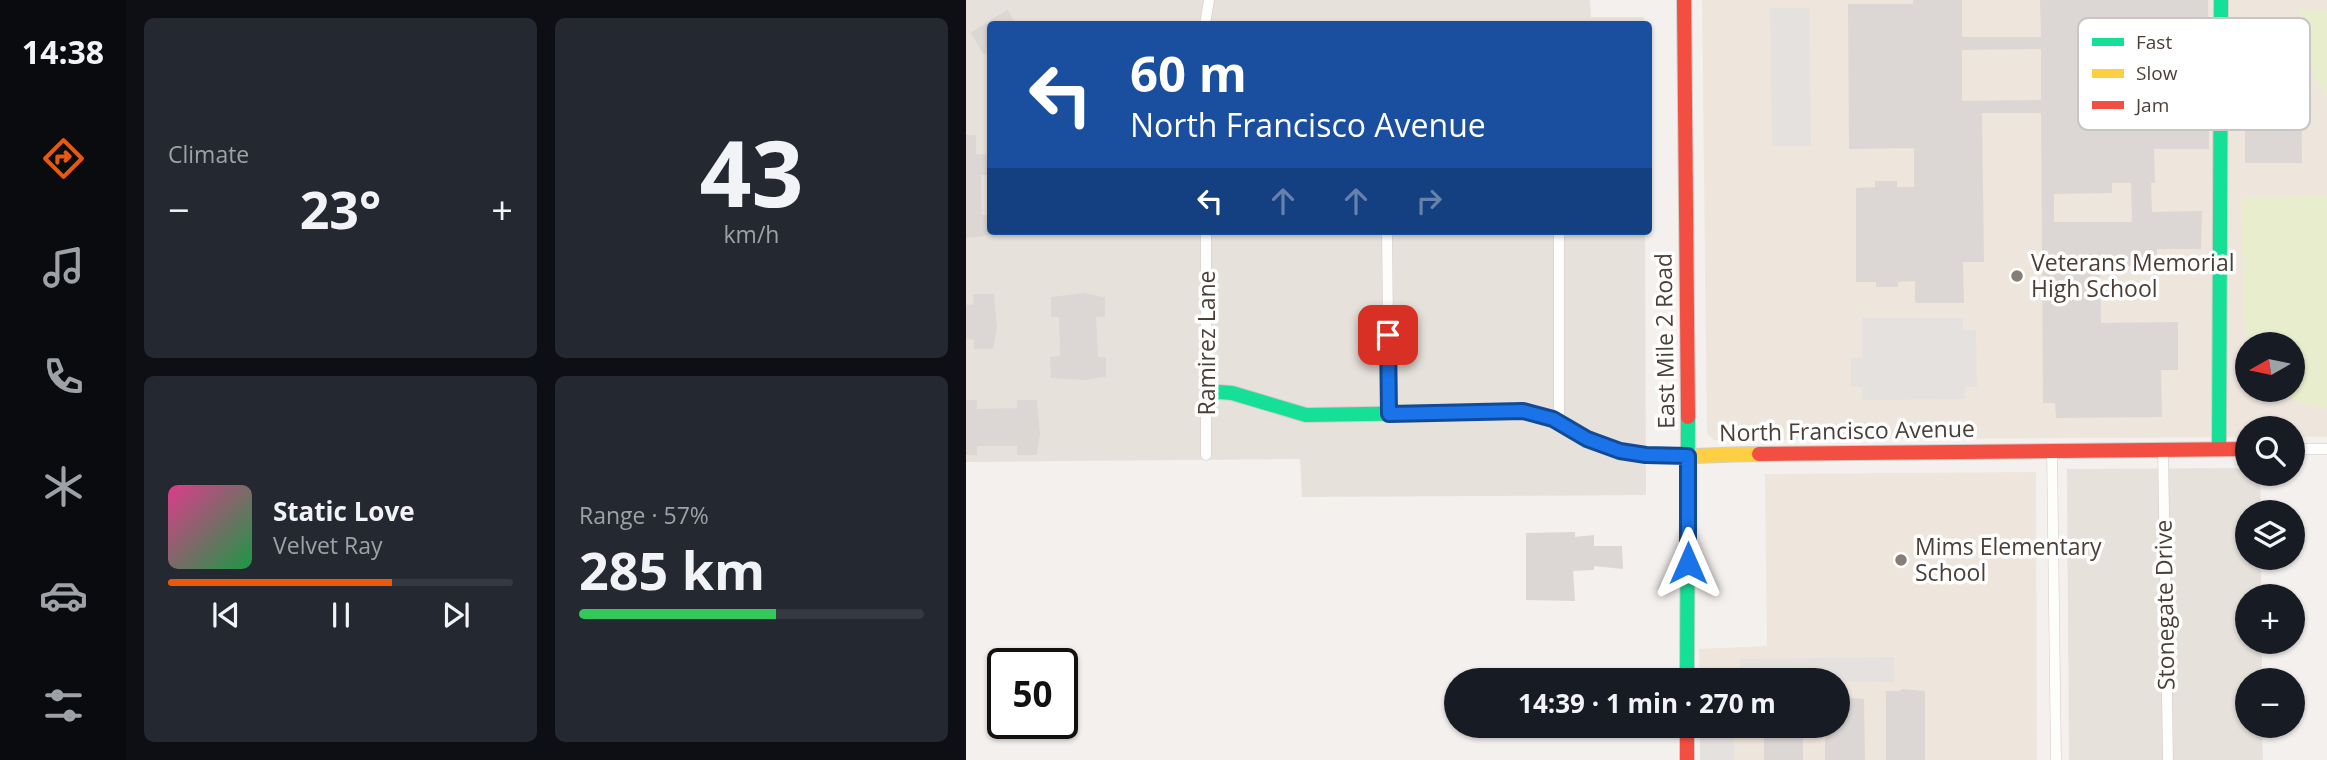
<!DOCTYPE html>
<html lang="en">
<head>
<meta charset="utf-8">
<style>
	:root { --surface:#171b24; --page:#242831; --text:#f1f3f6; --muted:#9ea1a6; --line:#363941; --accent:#ea580c }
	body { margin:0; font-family:"Open Sans",sans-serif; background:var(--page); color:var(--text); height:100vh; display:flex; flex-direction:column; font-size:26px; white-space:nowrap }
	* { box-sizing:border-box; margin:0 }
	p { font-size:23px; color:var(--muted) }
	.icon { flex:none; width:38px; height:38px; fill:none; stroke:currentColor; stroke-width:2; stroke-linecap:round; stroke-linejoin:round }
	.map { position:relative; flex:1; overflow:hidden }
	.details { display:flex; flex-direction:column; gap:18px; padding:18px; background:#0d0f14; width:840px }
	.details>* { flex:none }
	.top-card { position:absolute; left:21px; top:21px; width:665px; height:214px; border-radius:7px; box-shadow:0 2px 5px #0004; background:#1a4fa0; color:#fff; overflow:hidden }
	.needle { width:46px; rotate:261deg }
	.controls { position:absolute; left:1269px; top:332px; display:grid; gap:14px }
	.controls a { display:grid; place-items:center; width:70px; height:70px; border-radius:50%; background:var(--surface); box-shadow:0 2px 5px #0004; font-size:35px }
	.speed { position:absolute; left:21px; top:648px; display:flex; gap:14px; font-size:35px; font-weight:700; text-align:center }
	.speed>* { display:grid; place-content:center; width:91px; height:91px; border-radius:50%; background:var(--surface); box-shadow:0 2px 5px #0004; line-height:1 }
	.speed .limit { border:4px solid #111; border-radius:10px; background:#fff; color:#111 }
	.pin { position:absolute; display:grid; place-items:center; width:60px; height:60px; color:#fff; margin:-30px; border-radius:14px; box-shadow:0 4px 10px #0006 }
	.me { position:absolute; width:77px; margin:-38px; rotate:0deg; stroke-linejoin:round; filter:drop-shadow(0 0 5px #0008) }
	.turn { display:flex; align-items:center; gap:24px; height:147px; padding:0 28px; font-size:32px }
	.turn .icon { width:91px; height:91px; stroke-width:2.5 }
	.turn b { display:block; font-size:49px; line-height:60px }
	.lanes { display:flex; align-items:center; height:66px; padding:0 28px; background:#0003; justify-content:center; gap:35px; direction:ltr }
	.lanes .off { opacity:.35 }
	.big { font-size:52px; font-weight:700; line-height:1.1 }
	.details .card { flex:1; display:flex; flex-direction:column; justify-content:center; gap:10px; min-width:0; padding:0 24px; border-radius:10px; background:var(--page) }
	.details .dial { align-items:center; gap:0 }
	.dial b { font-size:91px; line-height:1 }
	.song { display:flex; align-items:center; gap:21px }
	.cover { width:84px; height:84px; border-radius:10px; background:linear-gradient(135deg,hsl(330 70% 55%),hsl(140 70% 35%)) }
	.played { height:7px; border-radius:4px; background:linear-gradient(90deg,var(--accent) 65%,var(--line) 65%) }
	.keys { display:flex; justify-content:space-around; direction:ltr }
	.heat { display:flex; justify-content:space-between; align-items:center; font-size:38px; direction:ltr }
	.charge { height:10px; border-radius:5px; background:linear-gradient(90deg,#34c759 57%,var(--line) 0) }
	.details .tiles { flex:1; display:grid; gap:18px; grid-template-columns:repeat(2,1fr) }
	.trip { position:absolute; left:478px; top:668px; width:406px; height:70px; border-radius:35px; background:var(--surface); box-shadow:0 2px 5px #0004; font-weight:700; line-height:70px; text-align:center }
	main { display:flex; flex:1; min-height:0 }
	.tabs { display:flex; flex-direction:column; width:126px; justify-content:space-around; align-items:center; background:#090b0e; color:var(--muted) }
	.tabs .icon { width:49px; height:49px }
	.tabs .current { color:var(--accent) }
	.tabs b { font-size:32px; color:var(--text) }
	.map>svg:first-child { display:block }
</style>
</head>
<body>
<main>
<nav class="tabs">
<b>14:38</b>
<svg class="icon current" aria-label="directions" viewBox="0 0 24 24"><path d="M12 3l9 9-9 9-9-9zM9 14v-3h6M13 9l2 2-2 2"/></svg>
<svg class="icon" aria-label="music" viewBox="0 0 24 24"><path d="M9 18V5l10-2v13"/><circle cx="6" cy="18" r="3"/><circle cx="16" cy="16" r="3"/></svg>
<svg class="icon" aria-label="phone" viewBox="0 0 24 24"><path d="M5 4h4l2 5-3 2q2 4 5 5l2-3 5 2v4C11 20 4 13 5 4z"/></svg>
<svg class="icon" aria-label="climate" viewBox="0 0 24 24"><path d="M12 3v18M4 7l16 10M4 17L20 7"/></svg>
<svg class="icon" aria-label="car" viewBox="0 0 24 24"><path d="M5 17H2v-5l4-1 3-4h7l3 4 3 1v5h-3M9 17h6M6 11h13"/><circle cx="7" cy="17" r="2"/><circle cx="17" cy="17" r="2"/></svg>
<svg class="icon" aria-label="filters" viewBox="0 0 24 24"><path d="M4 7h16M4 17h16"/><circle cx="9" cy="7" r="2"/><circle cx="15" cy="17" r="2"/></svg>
</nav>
<section class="details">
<div class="tiles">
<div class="card"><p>Climate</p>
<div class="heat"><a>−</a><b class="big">23°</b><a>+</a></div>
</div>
<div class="card dial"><b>43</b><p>km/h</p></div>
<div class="card">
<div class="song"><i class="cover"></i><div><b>Static Love</b><p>Velvet Ray</p></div></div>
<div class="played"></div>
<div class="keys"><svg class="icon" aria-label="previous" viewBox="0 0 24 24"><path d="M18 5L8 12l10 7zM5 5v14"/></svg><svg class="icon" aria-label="pause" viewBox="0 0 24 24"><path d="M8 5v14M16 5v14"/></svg><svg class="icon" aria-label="next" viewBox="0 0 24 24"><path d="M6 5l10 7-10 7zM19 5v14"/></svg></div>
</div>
<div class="card"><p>Range · 57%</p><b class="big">285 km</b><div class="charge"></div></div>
</div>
</section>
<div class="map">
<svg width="1361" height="760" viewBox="0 0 1361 760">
	<rect width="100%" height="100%" fill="#f3f0ee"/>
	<g fill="#e7e1db">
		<polygon points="0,0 624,0 625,17 678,17 678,24 24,24 24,231 679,231 680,495 336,497 334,459 0,462"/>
		<polygon points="1281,468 1281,474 1294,474 1295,513 1281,513 1281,558 1295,558 1295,597 1281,597 1281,642 1296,642 1296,681 1281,681 1281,726 1296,726 1297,760 1103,760 1101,469"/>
	</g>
	<g fill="#eee5dd" fill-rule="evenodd">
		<path d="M736 0H1361V437H1327L1326 429H1281V437L748 440 741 433ZM1281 345H1326V390H1281Z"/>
		<polygon points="1070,472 1071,760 734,760 734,726 872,726 872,681 734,681 733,649 801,646 799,474"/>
	</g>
	<g fill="#e8eecd">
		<path d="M1334 10H1361V97C1341 71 1336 42 1334 10Z"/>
		<path d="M1361 195V408C1343 405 1328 403 1315 390H1326V345H1283L1278 326 1275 198Z"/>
	</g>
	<g fill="#e5e1df">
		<polygon points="804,8 843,8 845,146 806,146"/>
		<polygon points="896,318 997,318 997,330 1010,330 1011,387 999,387 999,399 896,400 896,387 885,387 885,358 896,357"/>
		<polygon points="928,657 928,682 774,681 774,659"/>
		<rect x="734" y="726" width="34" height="34"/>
	</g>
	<g fill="#dcd7d4" stroke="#dcd7d3" stroke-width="2" fill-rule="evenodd">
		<path d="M948 0H995V38H1076L1075 0H1241L1242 148H1187L1188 182H1184L1185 213 1235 212 1234 248H1190V265H1133L1134 324 1211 323V369H1194L1195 416 1091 417 1090 402H1078L1076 112H1015L1017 261H996L997 302H950V280L931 281V286H911V281H891V189L910 188V182H930V188H949V147L884 148 883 5H948ZM1076 48V101L995 102V49ZM1145 182H1166L1167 223H1087V193L1145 192Z"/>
		<polygon points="41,11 49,24 24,24 24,49 18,53 6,33"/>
		<polygon points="1334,63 1335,162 1280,162 1280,64"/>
		<polygon points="0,136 9,136 9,155 23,156 23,174 14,174 15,216 23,216 23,234 10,236 0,237"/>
		<polygon points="118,294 138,298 138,316 129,316 131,358 139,358 139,376 118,379 86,377 85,358 95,357 94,316 86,316 86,298"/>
		<polygon points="8,295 27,295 30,328 26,348 9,348 9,339 0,338 0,306 9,305"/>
		<polygon points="0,401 10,401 10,410 52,409 52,401 70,401 73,434 70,454 52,454 52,445 10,445 10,454 0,454"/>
		<polygon points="608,533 608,538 627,536 627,547 655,547 656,568 627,565 627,569 606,570 608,600 561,599 561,534"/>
		<polygon points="936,690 958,692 958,760 921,760 921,692 935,692"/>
		<polygon points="875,698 897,700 898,760 860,760 860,726 872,726 872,700"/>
		<rect x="799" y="726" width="37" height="34"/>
	</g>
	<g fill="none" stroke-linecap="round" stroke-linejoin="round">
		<g stroke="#cfcbc8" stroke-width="11">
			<g id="street">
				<polyline points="239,24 243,0"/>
				<polyline points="240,231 240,455"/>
				<polyline points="421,231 423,414"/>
				<polyline points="587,419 593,413 593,231"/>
				<polyline points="1197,449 1202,760"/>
				<polyline points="1326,449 1361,449"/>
				<polyline points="1086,451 1090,760"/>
			</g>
		</g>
		<g stroke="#d4cdc6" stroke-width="16">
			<g id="fast">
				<polyline points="241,391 266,393 340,415 523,412"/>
				<polyline points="1253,449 1255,0"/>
				<polyline points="721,681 722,417"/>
			</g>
		</g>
		<g stroke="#d4cdc6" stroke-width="16">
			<path id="slow" d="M523 412C545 411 566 411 586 419 610 428 627 444 654 451 691 461 753 454 793 454"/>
		</g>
		<g stroke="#d4cdc6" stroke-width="16">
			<g id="jam">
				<polyline points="718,0 722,417"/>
				<polyline points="793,454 1281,449"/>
				<polyline points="721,726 721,760"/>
			</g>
		</g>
		<use href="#street" stroke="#fdfdfc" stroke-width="10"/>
		<use href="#fast" stroke="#16e098" stroke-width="14"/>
		<use href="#slow" stroke="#ffcf43" stroke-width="14"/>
		<use href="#jam" stroke="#f24e42" stroke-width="14"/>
	</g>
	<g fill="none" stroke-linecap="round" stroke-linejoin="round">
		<g stroke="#114b97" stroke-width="18">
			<polyline id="route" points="422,335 423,414 557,411 587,419 621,439 654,451 680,455 722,456 722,563"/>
		</g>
		<use href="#route" stroke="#1a73e8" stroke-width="12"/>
	</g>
	<g fill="#867d78" stroke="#fff" stroke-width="2.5">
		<circle cx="1051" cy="276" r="7"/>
		<circle cx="935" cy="560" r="7"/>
	</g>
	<g text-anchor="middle" stroke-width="7" stroke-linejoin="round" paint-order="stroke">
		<g font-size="23" fill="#4b3f38" stroke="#fff" text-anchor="start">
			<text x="1065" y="271">Veterans Memorial<tspan x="1065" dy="26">High School</tspan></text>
			<text x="949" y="555">Mims Elementary<tspan x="949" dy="26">School</tspan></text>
		</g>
		<g font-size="23" fill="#4b3f38" stroke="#fff">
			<text transform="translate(699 341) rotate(-91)" y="8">East Mile 2 Road</text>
			<text transform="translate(241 343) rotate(-90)" y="8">Ramirez Lane</text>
			<text transform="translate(881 431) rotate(-1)" y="8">North Francisco Avenue</text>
			<text transform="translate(1199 605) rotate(-91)" y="8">Stonegate Drive</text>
		</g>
	</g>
	<rect x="1112" y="18" width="232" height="112" rx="10" fill="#fff" stroke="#c9c5c3" stroke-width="2"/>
	<rect x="1126" y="38" width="32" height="8" fill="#16e098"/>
	<rect x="1126" y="69" width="32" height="9" fill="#ffcf43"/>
	<rect x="1126" y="101" width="32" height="8" fill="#f24e42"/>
	<g font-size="19" fill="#4b3f38">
		<text x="1170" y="49">Fast</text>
		<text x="1170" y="80">Slow</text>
		<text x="1170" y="112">Jam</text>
	</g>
</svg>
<div class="controls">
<a><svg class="needle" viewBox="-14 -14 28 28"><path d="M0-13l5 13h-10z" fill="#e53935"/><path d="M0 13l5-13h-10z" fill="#9ea1a6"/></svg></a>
<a><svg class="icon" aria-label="search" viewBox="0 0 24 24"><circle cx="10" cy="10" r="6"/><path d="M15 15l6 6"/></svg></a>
<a><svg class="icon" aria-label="layers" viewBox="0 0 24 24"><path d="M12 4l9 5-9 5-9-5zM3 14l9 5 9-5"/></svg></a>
<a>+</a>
<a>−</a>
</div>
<div class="speed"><div class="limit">50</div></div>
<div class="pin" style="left:422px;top:335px;background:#d93025"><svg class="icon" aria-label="arrive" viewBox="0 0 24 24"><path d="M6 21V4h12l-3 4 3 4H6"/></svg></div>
<svg class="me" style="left:722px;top:563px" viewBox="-20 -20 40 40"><path d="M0-17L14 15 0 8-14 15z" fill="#1a73e8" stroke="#fff" stroke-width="4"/></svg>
<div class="trip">14:39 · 1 min · 270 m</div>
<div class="top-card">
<div class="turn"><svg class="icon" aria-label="left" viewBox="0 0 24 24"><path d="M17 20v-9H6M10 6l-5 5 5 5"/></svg><div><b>60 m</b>North Francisco Avenue</div></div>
<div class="lanes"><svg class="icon" aria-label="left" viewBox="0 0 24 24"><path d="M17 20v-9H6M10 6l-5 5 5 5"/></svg><svg class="icon off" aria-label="ahead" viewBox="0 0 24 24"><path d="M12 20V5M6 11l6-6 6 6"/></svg><svg class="icon off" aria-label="ahead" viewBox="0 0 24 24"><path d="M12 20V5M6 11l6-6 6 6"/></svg><svg class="icon off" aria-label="right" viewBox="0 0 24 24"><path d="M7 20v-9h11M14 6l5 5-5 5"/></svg></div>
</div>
</div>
</main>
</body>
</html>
